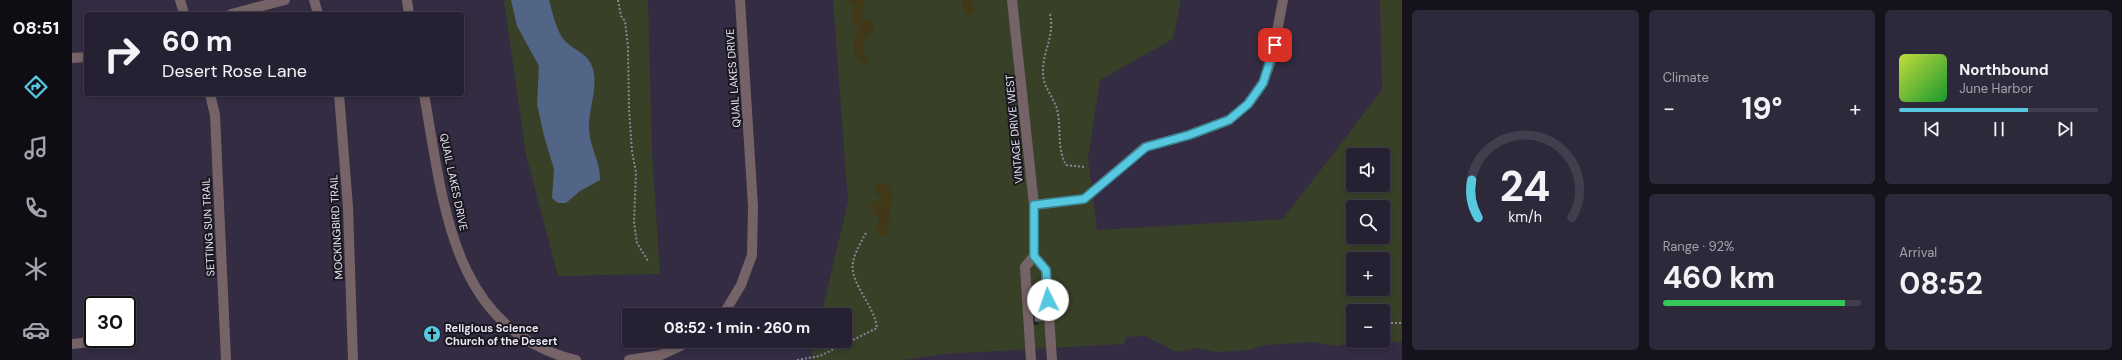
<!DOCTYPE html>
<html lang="en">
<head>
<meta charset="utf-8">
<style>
	:root { --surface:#262132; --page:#2e293a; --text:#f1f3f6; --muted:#a4a3ac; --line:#423e4d; --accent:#56c9e1 }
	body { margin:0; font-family:"DM Sans",sans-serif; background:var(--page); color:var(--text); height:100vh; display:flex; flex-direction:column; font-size:15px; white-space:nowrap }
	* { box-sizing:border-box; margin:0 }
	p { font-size:13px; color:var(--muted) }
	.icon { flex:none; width:22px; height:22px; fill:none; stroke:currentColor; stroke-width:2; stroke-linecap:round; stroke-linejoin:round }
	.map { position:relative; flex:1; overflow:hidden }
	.details { display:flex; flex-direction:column; gap:10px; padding:10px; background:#15121c; width:720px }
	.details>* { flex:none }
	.top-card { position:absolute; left:12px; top:12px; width:380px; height:84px; border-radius:4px; box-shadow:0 2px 6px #0003,0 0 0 1px var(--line); background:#262132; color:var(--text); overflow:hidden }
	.fabs { position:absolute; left:1274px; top:148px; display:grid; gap:8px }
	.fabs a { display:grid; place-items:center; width:44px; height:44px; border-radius:4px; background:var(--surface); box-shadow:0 2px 6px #0003,0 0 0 1px var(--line); font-size:20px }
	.speed { position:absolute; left:12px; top:296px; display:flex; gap:8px; font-size:20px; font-weight:700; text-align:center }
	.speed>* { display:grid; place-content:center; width:52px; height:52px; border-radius:50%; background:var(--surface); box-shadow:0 2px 6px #0003,0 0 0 1px var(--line); line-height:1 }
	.speed .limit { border:2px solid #111; border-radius:6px; background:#fff; color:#111 }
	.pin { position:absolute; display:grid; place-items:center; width:34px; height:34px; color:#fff; margin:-17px; border-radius:8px; box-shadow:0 2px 6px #0006 }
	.me { position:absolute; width:44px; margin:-22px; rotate:356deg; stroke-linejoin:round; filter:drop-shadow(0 0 3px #0008) }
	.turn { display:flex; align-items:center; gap:14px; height:84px; padding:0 12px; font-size:18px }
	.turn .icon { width:52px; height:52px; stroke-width:2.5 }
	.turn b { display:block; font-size:28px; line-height:34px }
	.big { font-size:30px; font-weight:700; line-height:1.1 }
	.details .widget { flex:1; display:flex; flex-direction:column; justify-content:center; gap:6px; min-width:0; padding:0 14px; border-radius:6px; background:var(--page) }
	.details .dial { align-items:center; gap:0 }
	.dial svg { height:104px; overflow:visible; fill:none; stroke:var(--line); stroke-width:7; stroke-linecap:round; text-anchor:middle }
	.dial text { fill:var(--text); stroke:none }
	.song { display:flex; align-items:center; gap:12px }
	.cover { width:48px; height:48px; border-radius:6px; background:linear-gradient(135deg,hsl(70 70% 55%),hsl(130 70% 35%)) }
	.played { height:4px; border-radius:2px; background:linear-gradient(90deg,var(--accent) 65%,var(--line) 65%) }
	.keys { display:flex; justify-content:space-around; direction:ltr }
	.heat { display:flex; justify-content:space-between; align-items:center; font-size:22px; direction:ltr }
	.charge { height:6px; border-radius:3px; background:linear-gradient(90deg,#34c759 92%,var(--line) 0) }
	.details .tiles { flex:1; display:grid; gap:10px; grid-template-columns:repeat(3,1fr) }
	.widget:first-child { grid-row:span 2 }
	.trip { position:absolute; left:550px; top:308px; width:230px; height:40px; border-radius:4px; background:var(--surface); box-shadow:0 2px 6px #0003,0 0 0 1px var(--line); font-weight:700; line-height:40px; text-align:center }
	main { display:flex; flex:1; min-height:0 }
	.dock { display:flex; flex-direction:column; width:72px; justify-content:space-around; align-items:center; background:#0f0d14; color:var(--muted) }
	.dock .icon { width:28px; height:28px }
	.dock .current { color:var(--accent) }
	.dock b { font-size:18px; color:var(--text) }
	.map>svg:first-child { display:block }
</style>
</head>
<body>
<main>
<nav class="dock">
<b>08:51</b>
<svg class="icon current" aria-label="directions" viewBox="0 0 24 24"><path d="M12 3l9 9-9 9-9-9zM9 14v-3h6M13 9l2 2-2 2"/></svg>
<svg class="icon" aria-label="music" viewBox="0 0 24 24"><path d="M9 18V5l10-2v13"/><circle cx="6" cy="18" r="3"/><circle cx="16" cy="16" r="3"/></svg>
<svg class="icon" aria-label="phone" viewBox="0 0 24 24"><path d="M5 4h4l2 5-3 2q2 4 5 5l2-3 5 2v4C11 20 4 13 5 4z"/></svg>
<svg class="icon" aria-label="climate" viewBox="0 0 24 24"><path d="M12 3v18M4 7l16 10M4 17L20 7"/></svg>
<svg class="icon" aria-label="car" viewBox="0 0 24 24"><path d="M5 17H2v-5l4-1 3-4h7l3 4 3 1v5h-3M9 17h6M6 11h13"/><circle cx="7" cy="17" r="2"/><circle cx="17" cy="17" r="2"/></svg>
</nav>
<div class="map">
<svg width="1330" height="360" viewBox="0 0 1330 360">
	<defs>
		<filter id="shadow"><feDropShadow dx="-3.5" dy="3.5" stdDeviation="1" flood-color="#0009"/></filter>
	</defs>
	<rect width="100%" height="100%" fill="#332c42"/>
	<g fill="#384028" fill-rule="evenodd">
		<polygon points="432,0 576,0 580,151 588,274 486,276 454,155"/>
		<path d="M761 0H1109L1101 39 1028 80 1016 158 1025 230 1211 219 1310 90 1308 0H1330V342L1294 341H1311V311H1281V341H1289L1263 346 1241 342 1193 345 1177 350 1143 352 1126 348 1105 352 1073 336 1054 337 1052 344 872 354 831 360H739L743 341H773V315H749L776 202ZM1281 155H1311V185H1281ZM1281 207H1311V237H1281ZM1281 259H1311V289H1281Z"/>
	</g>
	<g fill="#403817">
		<path d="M776 0H791L793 8 788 18 797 20 803 25C799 39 782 43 797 60V63L794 65C783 63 782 49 781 40L788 31 779 18 783 7Z"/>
		<polygon points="889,0 899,0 903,9 900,15 893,15"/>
		<path d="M808 181C815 184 819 188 820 195 821 199 815 234 813 236H809L804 231 807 220 798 207 802 200 809 203 810 202 803 191 804 185Z"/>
	</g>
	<path fill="#536586" d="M439 0H477C481 14 484 32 494 42 502 50 514 53 519 64 528 82 517 107 517 127 517 147 529 162 528 180L508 191 494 203H486L480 198 482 169 472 136 465 104 467 66 445 26Z"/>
	<polygon fill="#695f82" filter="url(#shadow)" points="961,295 969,295 970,321 963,322"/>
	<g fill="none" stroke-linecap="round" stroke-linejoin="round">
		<g stroke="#8a8597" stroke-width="2" stroke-dasharray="2 2" stroke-linecap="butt">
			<polyline points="546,0 549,16 553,21 556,47 557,109 560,151 564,173 562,222 565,243 576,261"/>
			<path d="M978 14C983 36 971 50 971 71 970 88 984 98 986 114 989 131 985 148 994 165L1012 167"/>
			<polyline points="1276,322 1281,323"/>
			<polyline points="1311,323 1330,323"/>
			<path d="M725 360 748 356 805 328C803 306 777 283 781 262 783 252 789 242 794 233"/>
		</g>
		<g stroke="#766367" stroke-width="10">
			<polyline points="108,0 112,14"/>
			<polyline points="242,0 246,14"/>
			<polyline points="335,0 337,14"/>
			<polyline points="940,0 962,205 962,256 953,267 959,360"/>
			<polyline points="159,14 213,0"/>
			<polyline points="0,58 14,57"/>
			<polyline points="138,94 143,115 154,360"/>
			<polyline points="267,94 276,207 281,360"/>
			<path d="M352 94C371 198 378 331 504 360"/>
			<polyline points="962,205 1012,199 1073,147 1117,135 1157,120 1176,104 1191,83 1200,58 1211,0"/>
			<polyline points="962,256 974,270 980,360"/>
			<polyline points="651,315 669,285 680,255 681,206 668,0"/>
			<polyline points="0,344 18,342"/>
			<polyline points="557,360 589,355 619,341"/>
		</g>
	</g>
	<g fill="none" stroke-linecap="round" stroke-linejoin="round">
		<g stroke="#388392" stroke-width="10">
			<polyline id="route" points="976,300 974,270 962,256 962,205 1012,199 1074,147 1117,135 1157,120 1176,104 1191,83 1203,45"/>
		</g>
		<use href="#route" stroke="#56c9e1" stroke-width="7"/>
	</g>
	<defs>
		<g id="church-disc" transform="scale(0.9)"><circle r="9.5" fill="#56c9e1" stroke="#191720"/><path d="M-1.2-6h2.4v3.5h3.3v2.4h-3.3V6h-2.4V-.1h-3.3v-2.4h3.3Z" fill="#111"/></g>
	</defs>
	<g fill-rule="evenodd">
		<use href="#church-disc" x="360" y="334"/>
	</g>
	<g text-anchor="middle" stroke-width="4" stroke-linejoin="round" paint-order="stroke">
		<g font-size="11" fill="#e9e5f3" stroke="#191720">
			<text transform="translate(661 78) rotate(-94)" y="4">QUAIL LAKES DRIVE</text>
			<text transform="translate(942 129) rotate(-95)" y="4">VINTAGE DRIVE WEST</text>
			<text transform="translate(382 182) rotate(78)" y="4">QUAIL LAKES DRIVE</text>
			<text transform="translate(136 227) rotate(-93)" y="4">SETTING SUN TRAIL</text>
			<text transform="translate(264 227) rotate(-93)" y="4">MOCKINGBIRD TRAIL</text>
		</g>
		<g font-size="11" font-weight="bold" fill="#e9e5f3" stroke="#191720" text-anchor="start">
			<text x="373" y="332">Religious Science<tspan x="373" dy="13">Church of the Desert</tspan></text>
		</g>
	</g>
</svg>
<div class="fabs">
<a><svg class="icon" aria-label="sound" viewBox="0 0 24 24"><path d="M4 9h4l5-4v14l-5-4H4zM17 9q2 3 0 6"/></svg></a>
<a><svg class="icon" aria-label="search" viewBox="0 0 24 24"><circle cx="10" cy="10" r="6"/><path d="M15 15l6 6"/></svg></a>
<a>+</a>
<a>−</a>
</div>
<div class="speed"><div class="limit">30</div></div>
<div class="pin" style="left:1203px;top:45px;background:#d93025"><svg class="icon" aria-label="arrive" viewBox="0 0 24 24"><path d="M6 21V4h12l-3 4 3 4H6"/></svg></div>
<svg class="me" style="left:976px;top:300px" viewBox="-20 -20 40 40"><circle r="19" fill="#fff"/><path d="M0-13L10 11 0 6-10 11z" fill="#56c9e1"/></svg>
<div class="trip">08:52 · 1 min · 260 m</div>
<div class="top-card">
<div class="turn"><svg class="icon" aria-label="right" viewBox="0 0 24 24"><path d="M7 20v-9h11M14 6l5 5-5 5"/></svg><div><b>60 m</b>Desert Rose Lane</div></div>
</div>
</div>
<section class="details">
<div class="tiles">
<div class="widget dial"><svg viewBox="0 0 100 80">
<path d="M14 69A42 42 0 1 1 86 69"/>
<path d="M14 69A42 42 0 0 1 9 40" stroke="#56c9e1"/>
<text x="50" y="56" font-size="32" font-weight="700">24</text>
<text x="50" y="72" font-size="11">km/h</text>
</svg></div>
<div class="widget"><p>Climate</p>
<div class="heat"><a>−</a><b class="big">19°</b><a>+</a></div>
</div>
<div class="widget">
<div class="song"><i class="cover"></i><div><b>Northbound</b><p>June Harbor</p></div></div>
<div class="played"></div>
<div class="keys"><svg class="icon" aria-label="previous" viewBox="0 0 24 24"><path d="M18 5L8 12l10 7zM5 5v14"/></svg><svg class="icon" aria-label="pause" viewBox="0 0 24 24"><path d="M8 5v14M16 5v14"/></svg><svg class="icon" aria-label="next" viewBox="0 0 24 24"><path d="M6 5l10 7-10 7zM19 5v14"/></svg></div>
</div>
<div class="widget"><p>Range · 92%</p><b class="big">460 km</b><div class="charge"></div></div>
<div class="widget"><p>Arrival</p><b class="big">08:52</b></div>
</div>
</section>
</main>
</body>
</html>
